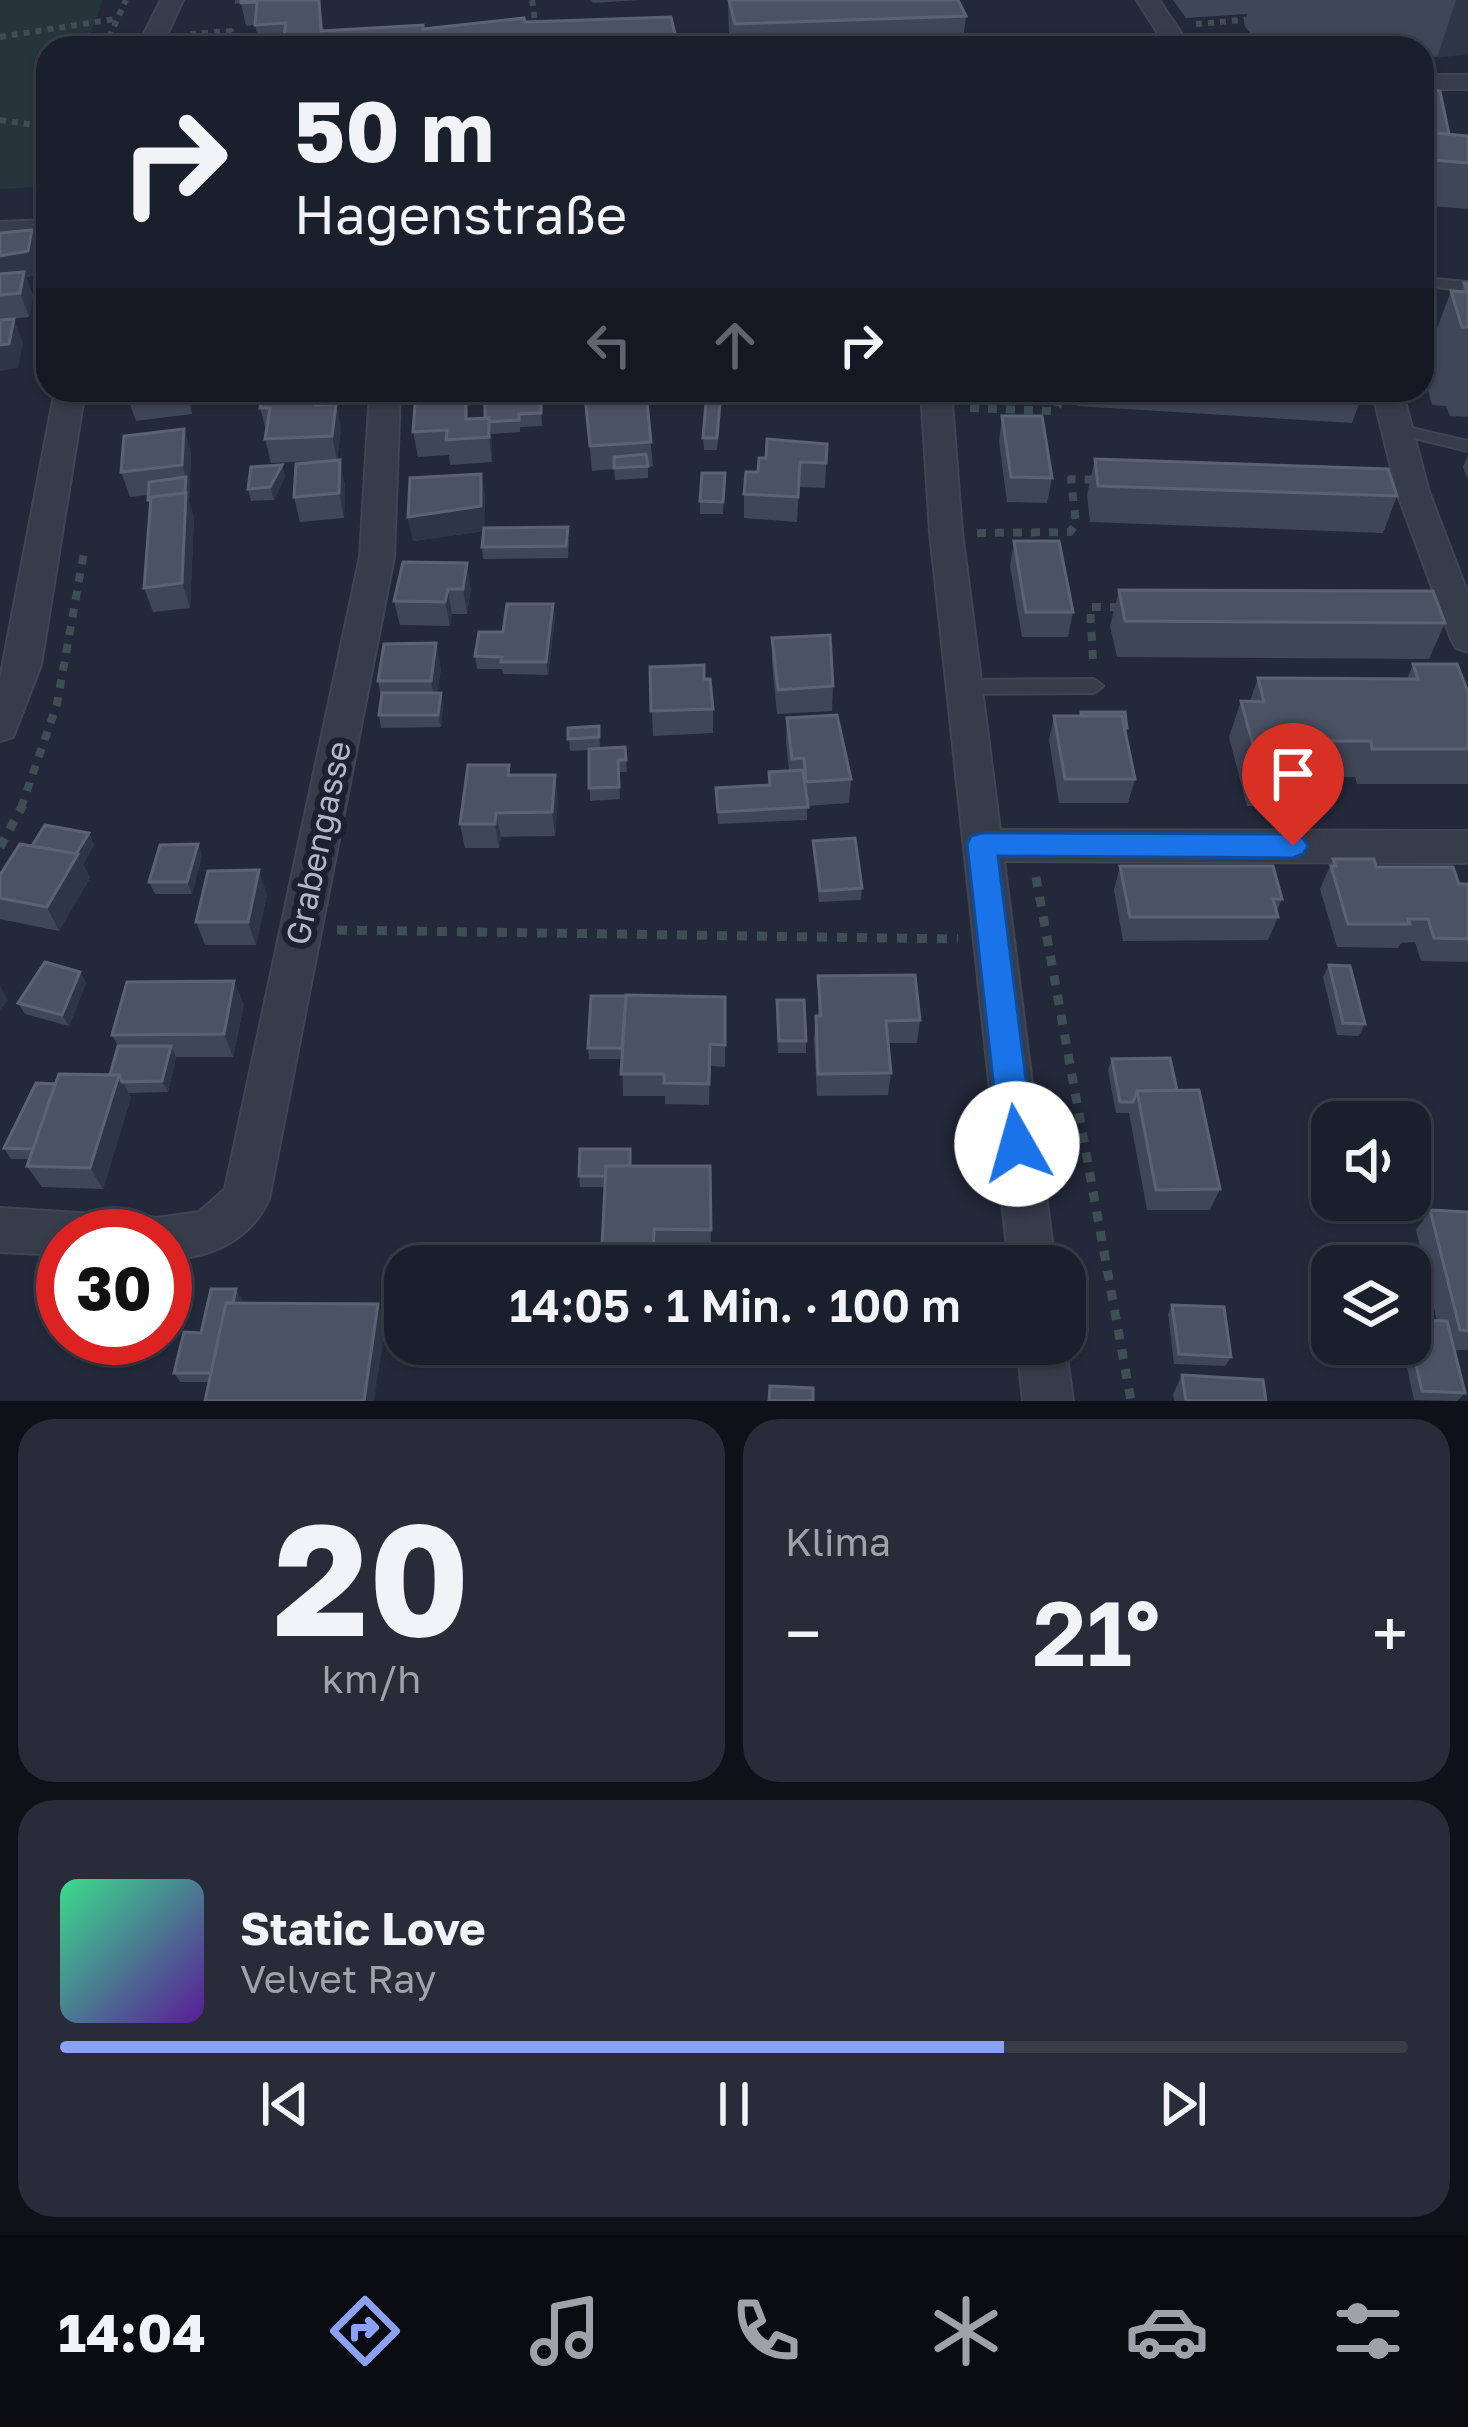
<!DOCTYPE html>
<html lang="de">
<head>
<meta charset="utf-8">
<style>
	:root { --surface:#1a1f2c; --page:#272c38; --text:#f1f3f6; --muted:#9fa2a9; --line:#383d48; --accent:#8ba2f3 }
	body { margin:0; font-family:"Golos Text",sans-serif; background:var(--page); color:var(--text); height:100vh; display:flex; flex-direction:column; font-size:45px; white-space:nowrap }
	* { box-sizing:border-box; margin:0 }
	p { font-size:39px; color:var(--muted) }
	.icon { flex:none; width:66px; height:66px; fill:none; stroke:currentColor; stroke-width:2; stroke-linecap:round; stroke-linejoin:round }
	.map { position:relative; height:1401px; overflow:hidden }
	.side { display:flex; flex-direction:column; gap:18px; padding:18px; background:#0e1118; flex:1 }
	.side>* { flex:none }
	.top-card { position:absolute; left:36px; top:36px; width:1398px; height:366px; border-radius:36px; box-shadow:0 3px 9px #0004,0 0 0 3px var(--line); background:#1a1f2c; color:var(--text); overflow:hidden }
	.buttons { position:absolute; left:1311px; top:1101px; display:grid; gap:24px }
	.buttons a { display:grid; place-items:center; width:120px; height:120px; border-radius:24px; background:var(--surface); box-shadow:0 3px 9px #0004,0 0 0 3px var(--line); font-size:60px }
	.speed { position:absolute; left:36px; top:1209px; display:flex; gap:24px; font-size:60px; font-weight:700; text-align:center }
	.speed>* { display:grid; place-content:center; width:156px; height:156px; border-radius:50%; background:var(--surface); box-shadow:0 3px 9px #0004,0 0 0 3px var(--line); line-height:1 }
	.speed .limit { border:18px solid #d22; background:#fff; color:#111 }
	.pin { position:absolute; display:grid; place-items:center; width:102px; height:102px; color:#fff; margin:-123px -51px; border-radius:50% 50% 50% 0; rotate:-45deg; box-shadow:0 0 12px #0007 }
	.pin .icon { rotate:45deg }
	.me { position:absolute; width:132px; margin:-66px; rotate:353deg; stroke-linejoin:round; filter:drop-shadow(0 0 9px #0008) }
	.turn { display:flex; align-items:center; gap:42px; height:252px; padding:0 60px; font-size:54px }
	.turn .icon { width:156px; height:156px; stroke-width:2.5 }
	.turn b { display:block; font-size:84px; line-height:102px }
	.lanes { display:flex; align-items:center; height:114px; padding:0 60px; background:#0003; justify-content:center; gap:60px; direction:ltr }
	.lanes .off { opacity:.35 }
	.big { font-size:90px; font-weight:600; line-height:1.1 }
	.side .tile { flex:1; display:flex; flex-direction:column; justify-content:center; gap:18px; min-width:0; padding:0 42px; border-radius:36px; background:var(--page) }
	.side .dial { align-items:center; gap:0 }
	.dial b { font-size:156px; line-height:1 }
	.song { display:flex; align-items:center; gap:36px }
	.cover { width:144px; height:144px; border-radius:18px; background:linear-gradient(135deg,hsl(150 70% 55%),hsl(270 70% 35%)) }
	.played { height:12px; border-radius:6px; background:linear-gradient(90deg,var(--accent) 70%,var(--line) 70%) }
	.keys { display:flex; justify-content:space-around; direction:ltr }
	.heat { display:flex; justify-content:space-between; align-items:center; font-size:66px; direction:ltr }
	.side .tiles { flex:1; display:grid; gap:18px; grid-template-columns:1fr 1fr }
	.tile:last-child { grid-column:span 2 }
	.trip { position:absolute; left:384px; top:1245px; width:702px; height:120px; border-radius:36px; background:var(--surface); box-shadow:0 3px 9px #0004,0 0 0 3px var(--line); font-weight:600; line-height:120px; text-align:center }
	.dock { display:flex; height:192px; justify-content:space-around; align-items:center; background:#0a0c12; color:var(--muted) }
	.dock .icon { width:84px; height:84px }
	.dock .selected { color:var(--accent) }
	.dock b { font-size:54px; color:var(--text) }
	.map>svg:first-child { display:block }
</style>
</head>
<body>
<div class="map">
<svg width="1468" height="1401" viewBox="0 0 1468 1401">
	<rect width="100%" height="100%" fill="#23293a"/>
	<polygon fill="#25353b" points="0,0 103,0 85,48 48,48 48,165 41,187 0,189"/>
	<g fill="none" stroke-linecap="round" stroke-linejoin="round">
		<g stroke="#404553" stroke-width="4">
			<g id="service">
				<polygon points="1422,278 1468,282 1468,290 1422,286"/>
				<polygon points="1394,424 1468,441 1468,451 1389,432 1386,429 1389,426"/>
				<polygon points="1094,679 1103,686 1094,693 964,694 955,687 964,680"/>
			</g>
		</g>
		<g stroke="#404553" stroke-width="4">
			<g id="minor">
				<polygon points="161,0 183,0 161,48 137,48"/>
				<polygon points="1137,0 1159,0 1191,48 1167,48"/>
				<rect x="1422" y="75" width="46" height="14"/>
				<polygon points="48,220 48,236 0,238 0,222"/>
				<polygon points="55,390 85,390 41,665 13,737 0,741 0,679"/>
				<path d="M370 390H400L394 557 269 1199C250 1241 209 1259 165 1259V1236H63V1255L0 1252V1208L157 1218 199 1212 225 1189 360 557Z"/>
				<polygon points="921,390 951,390 962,532 1000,830 1468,831 1468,863 1004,861 1055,1266 1009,1266 930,532"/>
				<polygon points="1372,390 1402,390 1429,492 1468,594 1468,652 1456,648 1451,639 1397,492"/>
				<polygon points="1017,1344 1065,1343 1073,1401 1023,1401"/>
			</g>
		</g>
		<g stroke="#3e4e53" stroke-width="6" stroke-dasharray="6 6" stroke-linecap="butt">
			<polyline points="532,0 536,28"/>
			<polyline points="1196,24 1253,19"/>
			<polyline points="959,28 969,48"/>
			<polyline points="190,34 231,31 229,48"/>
			<polyline points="0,37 115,19"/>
			<polyline points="104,48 126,0"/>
			<polyline points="0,120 48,127"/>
		</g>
		<g stroke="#3e4e53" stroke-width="8" stroke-dasharray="9 9" stroke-linecap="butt">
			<polyline points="882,390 902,401"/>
			<polyline points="970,408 1053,411 1058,406 1058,390"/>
			<polyline points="977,533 1070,532 1076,524 1071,479 1099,480"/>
			<polyline points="1093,659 1090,607 1125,607"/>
			<polyline points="21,808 57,704 84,552"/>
		</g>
		<g stroke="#3e4e53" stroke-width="9" stroke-dasharray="10 10" stroke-linecap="butt">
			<polyline points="0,847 23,805"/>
			<polyline points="1036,877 1131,1401"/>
			<polyline points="337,930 958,939"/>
		</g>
		<use href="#service" fill="#373c4a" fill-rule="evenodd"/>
		<use href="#minor" fill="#373c4a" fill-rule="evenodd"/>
	</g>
	<g fill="#3f4658">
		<polygon points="235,0 319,0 324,31 270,47 260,48 255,25 246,26 241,3 235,4"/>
		<polygon points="591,0 639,0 593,3"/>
		<polygon points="728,0 966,16 962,48 733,48 729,33"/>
		<polygon points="1173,0 1468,0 1468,54 1422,58 1422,48 1261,48 1244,25 1247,14 1186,18"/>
		<polygon points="1422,89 1449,134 1468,136 1468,209 1422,205"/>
		<polygon points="0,233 41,254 37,275 26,277 33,296 29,317 0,320"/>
		<polygon points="1464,283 1468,283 1468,417 1450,416 1446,406 1432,405 1422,369 1451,291 1460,292"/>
		<polygon points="190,390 192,399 192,414 136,421 127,396"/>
		<polygon points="294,390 354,390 353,399 320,402 321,405 336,404 341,428 337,460 345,485 344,518 300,522 294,497 336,460 271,463 265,439 266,430 260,408"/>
		<polygon points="611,390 680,390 680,402 647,404 653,466 648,467 648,478 615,480 614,469 592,471 585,396 611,394"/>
		<polygon points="1076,390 1364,390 1352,423 1077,406"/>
		<polygon points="541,399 542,426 520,427 520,432 491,434 492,462 450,465 449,455 418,457 413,432 469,419 485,418"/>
		<polygon points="720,415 717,450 704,450 703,438"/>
		<polygon points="1002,416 1052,478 1047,503 1007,502 999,441"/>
		<polygon points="184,429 191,454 189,502 194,518 190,608 153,612 144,588 150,506 148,495 130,497 121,472"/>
		<polygon points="827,444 825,488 799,487 797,522 744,518 744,494 766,458"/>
		<polygon points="1468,455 1468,480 1463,467"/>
		<polygon points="1095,459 1397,496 1383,533 1090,522 1087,495"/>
		<polygon points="282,465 285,477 274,500 251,501 248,489"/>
		<polygon points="725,473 723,514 700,514 700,501"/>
		<polygon points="481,474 485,498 485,528 569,539 568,558 483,559 482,547 484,531 413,541 408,517"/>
		<polygon points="1014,541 1073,612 1068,637 1022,637 1010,566"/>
		<polygon points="403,562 471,588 467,614 452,614 450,626 400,625 394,601"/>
		<polygon points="1119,590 1445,623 1429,659 1117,657 1110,626"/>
		<polygon points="553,604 555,617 548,675 503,674 502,669 477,669 475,656 503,632"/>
		<polygon points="772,638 833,686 832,711 777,714 772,663"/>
		<polygon points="1413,664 1468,692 1468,784 1357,784 1355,777 1300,777 1289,806 1247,806 1229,737 1241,701 1250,701 1258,678 1407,679"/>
		<polygon points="650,667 704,679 713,709 713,733 653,736"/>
		<polygon points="441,668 437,693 443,705 441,727 381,728 379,715 381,697 378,681"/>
		<polygon points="1081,712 1127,728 1126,735 1135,779 1128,803 1059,803 1049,740 1054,716 1080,716"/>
		<polygon points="787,718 851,779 849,803 807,806 807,820 718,824 716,788 769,785 769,772 789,771 786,742"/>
		<polygon points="599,726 600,748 625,747 627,772 619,772 620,799 590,801 589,750 570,751 568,728"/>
		<polygon points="509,765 510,775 558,799 555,836 501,837 499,848 465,848 460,824"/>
		<polygon points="89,833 94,845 83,864 90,878 59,931 0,919 0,875 32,846"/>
		<polygon points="813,841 862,888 861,900 819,902 813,853"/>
		<polygon points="198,844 202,856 192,894 155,894 149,882"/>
		<polygon points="1333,859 1459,884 1468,884 1468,962 1421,961 1415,942 1401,943 1398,948 1337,947 1320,889"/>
		<polygon points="1120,866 1282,899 1276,913 1278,917 1268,940 1123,941 1114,890"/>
		<polygon points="267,894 256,945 205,945 196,922"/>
		<polygon points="1329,965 1365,1024 1359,1036 1337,1035 1323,977"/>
		<polygon points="80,972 86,983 69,1026 25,1014 18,1003"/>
		<polygon points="818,976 920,1020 917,1043 888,1043 891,1073 888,1095 817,1096 814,1039 816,1016 818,1016"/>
		<polygon points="725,997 725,1067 710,1066 709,1105 665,1104 665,1096 623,1096 622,1059 589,1059 588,1048"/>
		<polygon points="244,1004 233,1057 176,1057 168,1092 128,1093 131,1097 103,1189 42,1187 27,1166 30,1159 11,1159 4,1148 55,1084 110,1075 118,1046 112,1035"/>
		<polygon points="776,1011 806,1041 806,1053 778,1053"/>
		<polygon points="1112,1059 1177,1090 1220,1189 1210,1210 1147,1210 1129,1113 1116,1113 1108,1070"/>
		<polygon points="631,1166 710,1166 711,1250 655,1250 605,1187 580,1187 579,1176"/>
		<polygon points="1430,1210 1468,1212 1468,1350 1454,1350 1465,1393 1457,1401 1414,1400 1402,1344 1410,1344 1410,1320 1437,1321 1416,1230"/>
		<polygon points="242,1299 241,1303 378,1304 386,1324 209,1382 180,1382 174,1373 201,1333"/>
		<polygon points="1172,1305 1231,1357 1225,1366 1174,1364 1168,1314"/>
		<polygon points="73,1338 145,1338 140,1357 87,1357"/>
		<polygon points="1182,1375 1266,1401 1174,1401 1173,1394"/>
	</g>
	<g fill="#2e3547">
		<polygon points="1456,0 1468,0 1468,54 1437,58"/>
		<polygon points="32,230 41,254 37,275 26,277 33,296 29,317 20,293 0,282 0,256"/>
		<polygon points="14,319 23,343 18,368 0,371 0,345"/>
		<polygon points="185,390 190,390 192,399 192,414"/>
		<polygon points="336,404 341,428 337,460 332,436"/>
		<polygon points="489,418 492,442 492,462 489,437"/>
		<polygon points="184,429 191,454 189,502 194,518 190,608 182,583 186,477 182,465"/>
		<polygon points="340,460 345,485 344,518 339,493"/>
		<polygon points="282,465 285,477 274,500 270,487"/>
		<polygon points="481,474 485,498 485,531 413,541 408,517"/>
		<polygon points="467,563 471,588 467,614 463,589"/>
		<polygon points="448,589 452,614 450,626 445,602"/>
		<polygon points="553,604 555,617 548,675 546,662"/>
		<polygon points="436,643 441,668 435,705 431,681"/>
		<polygon points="441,693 443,705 441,727 438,715"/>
		<polygon points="555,775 558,799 555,836 552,812"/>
		<polygon points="496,813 501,837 499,848 495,824"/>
		<polygon points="89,833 94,845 83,864 90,878 59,931 47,907"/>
		<polygon points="198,844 202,856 192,894 187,882"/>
		<polygon points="259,870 267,894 256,945 248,922"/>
		<polygon points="80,972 86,983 69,1026 62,1015"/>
		<polygon points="234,981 244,1004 233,1057 224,1034"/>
		<polygon points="0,986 8,1000 0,1010"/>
		<polygon points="171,1046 176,1057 168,1092 162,1081"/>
		<polygon points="119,1075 131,1097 103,1189 90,1168"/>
		<polygon points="170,1257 182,1277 171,1327 165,1317 165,1281"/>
		<polygon points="236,1289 242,1299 224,1383 219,1373"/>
		<polygon points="378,1304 386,1324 374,1401 364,1401"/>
		<polygon points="127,1338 145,1338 140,1357"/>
	</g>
	<g fill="#4b5264" stroke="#5b6273" stroke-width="3">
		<polygon points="241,0 319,0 321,31 423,25 423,29 524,18 525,22 671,17 678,47 270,48 271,37 284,36 286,23 255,25 257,2 241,3"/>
		<polygon points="729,0 958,0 966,16 735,24"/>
		<polygon points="1422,89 1440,91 1449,134 1422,132"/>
		<polygon points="1422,132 1468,136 1468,163 1422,159"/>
		<polygon points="32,230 28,251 0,256 0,233"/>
		<polygon points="24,272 20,293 0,295 0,274"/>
		<polygon points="1464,283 1468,283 1468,327 1462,327 1451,291 1467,292"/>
		<polygon points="14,319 9,344 0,345 0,320"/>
		<polygon points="128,390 183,390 127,396"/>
		<polygon points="317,390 315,405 336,404 332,436 265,439 270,408 260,408 263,391"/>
		<polygon points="646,392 651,442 590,446 585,396"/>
		<polygon points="541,399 541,413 519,414 519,420 489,422 489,418 485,418 485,403"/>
		<polygon points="466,401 466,419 489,418 489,437 446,440 447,430 413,432 415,404"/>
		<polygon points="706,402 720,403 717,438 703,438"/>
		<polygon points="1002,416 1042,416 1052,478 1011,477"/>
		<polygon points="184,429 182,465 121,472 124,436"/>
		<polygon points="767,439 827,444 826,463 800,462 798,497 744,494 746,472 758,472 759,458 766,458"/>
		<polygon points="646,454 648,466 614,468 614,457"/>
		<polygon points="1095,459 1388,469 1397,496 1098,486"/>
		<polygon points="340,460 339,493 294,497 296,464"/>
		<polygon points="282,465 270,487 248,489 251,467"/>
		<polygon points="702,473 725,473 723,502 700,501"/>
		<polygon points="481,474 481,506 408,517 410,478"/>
		<polygon points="186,477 185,493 151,497 150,500 148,500 149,482"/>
		<polygon points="186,493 182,583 144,588 151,497"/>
		<polygon points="568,527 566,546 482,547 484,528"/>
		<polygon points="1014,541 1059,541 1073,612 1026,612"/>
		<polygon points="403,562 467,563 463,589 448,589 445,602 394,601"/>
		<polygon points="1119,590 1433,591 1445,623 1125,621"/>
		<polygon points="507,604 553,604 546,662 501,662 502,657 475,656 479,632 503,632"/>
		<polygon points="830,635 833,686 778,690 772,638"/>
		<polygon points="436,643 431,681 378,681 384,644"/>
		<polygon points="1413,664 1457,664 1468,692 1468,749 1372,749 1371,741 1294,741 1303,771 1260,770 1241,701 1264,702 1258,678 1418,679"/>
		<polygon points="704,665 704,679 710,679 713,709 651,711 650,667"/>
		<polygon points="382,693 441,693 438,715 379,715"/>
		<polygon points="1081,712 1125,712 1127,728 1124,728 1122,716 1081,716"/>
		<polygon points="837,715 851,779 806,782 804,758 792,759 787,718"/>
		<polygon points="1054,716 1122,716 1135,779 1065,779"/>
		<polygon points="599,726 599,737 568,739 568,728"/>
		<polygon points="625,747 626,760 618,760 619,787 589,788 589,749"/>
		<polygon points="468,765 509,765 508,775 555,775 552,812 496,813 495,824 460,824"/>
		<polygon points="803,770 808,807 718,812 716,788 770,785 769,772"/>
		<polygon points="45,825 89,833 76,854 32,846"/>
		<polygon points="855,838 862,888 820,891 813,841"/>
		<polygon points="20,844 78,854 47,907 0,898 0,875"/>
		<polygon points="198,844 187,882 149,882 160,845"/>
		<polygon points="1333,859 1374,859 1376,867 1453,867 1459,884 1468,884 1468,939 1434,938 1428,919 1408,919 1410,924 1348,924 1331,866 1336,866"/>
		<polygon points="1120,866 1273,866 1282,899 1273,899 1278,917 1130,917"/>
		<polygon points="259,870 248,922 196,922 208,871"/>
		<polygon points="45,962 80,972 62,1015 18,1003"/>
		<polygon points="1329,965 1350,966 1365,1024 1343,1023"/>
		<polygon points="915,975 920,1020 886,1021 891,1073 818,1074 816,1016 821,1016 818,976"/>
		<polygon points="234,981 224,1034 112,1035 127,982"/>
		<polygon points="626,995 725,997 725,1045 710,1044 709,1084 664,1083 664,1074 621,1074"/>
		<polygon points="591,996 626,996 622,1048 588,1048"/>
		<polygon points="777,1000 804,1000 806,1041 779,1041"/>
		<polygon points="118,1046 171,1046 162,1081 122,1082 119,1075 110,1075"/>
		<polygon points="1170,1058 1177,1090 1137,1091 1133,1102 1120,1102 1112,1059"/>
		<polygon points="59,1074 119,1075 90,1168 27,1166"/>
		<polygon points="36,1083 55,1084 33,1149 4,1148"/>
		<polygon points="1199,1090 1220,1189 1156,1190 1137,1091"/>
		<polygon points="580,1149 630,1149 630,1166 606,1166 606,1176 579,1176"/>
		<polygon points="606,1166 710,1166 711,1230 654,1229 653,1266 601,1266"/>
		<polygon points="1430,1210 1468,1212 1468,1331 1460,1330"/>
		<polygon points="165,1257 170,1257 165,1281"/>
		<polygon points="211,1289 236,1289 233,1303 226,1303 211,1373 174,1373 184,1332 201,1333"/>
		<polygon points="226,1303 378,1304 364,1401 205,1401"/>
		<polygon points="1172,1305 1224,1307 1231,1357 1179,1354"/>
		<polygon points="1410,1320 1447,1321 1465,1393 1422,1391 1410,1337"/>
		<polygon points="1182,1375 1263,1380 1266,1401 1186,1401"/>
		<polygon points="770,1386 813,1388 813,1401 769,1401"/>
	</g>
	<polygon fill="#1a73e8" stroke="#114b97" stroke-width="3" points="982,833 1293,834 1303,838 1308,846 1303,854 1293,858 998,856 1034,1144 1029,1156 1017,1160 1005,1156 1000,1144 967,844 971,836"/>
	<g text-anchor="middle" stroke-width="12" stroke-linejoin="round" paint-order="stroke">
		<g font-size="33" fill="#b2b7c6" stroke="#1c212f">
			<text transform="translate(318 843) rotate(-78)" y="12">Grabengasse</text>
		</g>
	</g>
</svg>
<div class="buttons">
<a><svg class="icon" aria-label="sound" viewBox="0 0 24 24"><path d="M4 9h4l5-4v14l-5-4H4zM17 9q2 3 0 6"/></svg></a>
<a><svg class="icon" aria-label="layers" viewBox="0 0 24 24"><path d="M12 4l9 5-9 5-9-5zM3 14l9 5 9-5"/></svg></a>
</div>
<div class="speed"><div class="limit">30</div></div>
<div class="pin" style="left:1293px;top:846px;background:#d93025"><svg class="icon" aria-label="arrive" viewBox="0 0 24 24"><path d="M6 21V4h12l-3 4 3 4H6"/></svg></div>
<svg class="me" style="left:1017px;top:1144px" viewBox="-20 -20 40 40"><circle r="19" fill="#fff"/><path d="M0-13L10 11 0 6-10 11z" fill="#1a73e8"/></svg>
<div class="trip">14:05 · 1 Min. · 100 m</div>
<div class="top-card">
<div class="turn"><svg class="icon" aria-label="right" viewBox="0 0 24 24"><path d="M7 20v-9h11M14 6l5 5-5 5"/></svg><div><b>50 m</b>Hagenstraße</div></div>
<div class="lanes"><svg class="icon off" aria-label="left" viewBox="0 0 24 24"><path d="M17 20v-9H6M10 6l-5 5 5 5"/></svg><svg class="icon off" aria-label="ahead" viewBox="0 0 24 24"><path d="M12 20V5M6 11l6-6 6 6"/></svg><svg class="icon" aria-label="right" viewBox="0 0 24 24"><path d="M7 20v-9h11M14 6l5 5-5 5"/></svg></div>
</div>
</div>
<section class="side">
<div class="tiles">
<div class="tile dial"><b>20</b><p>km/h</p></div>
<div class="tile"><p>Klima</p>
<div class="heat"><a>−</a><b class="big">21°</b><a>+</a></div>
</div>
<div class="tile">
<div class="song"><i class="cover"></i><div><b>Static Love</b><p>Velvet Ray</p></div></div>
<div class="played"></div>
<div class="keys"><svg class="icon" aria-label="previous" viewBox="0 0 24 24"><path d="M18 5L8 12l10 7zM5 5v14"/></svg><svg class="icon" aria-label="pause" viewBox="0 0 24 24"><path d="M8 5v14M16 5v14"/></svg><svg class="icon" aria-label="next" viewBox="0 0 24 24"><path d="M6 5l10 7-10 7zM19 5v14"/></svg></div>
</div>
</div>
</section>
<nav class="dock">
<b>14:04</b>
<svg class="icon selected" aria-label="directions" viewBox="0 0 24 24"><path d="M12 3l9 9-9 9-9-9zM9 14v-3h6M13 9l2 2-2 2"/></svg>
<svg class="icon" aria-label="music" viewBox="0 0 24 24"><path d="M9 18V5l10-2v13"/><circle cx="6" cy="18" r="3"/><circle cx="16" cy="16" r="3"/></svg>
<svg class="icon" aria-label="phone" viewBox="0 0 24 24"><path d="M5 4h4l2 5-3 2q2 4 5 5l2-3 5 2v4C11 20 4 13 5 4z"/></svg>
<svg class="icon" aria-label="climate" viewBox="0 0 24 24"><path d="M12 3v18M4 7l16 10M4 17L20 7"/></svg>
<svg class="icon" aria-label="car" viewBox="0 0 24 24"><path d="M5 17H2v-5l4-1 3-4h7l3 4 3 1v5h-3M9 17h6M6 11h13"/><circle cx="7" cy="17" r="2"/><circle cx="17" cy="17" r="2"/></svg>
<svg class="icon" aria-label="filters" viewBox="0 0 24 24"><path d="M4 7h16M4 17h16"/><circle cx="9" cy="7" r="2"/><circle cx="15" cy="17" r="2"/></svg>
</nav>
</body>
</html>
